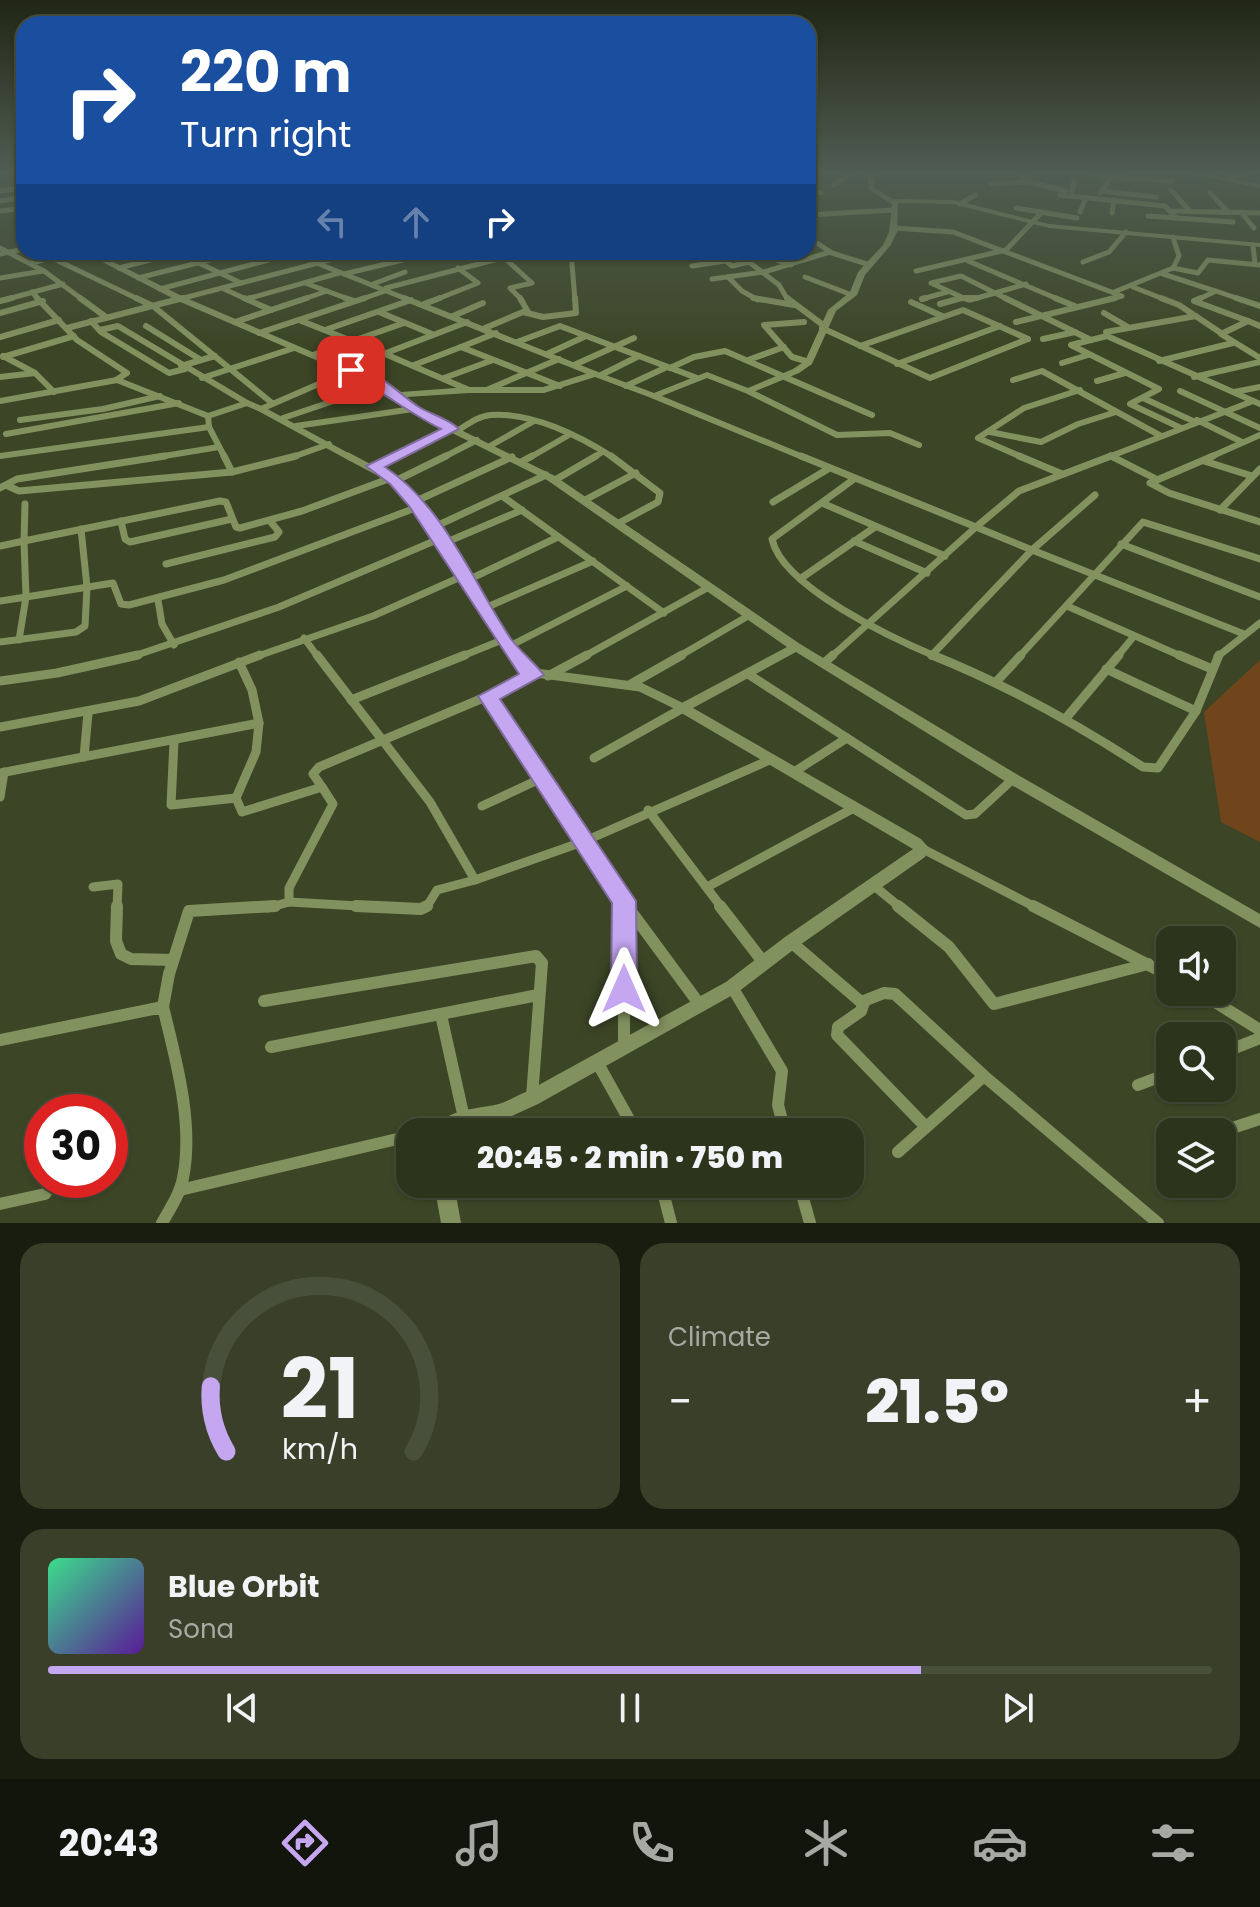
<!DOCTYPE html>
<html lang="en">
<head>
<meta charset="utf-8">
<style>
	:root { --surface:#2d341c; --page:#393f29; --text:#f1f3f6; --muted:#a7aaa3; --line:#484f3b; --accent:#c5a7f1 }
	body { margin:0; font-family:Poppins,sans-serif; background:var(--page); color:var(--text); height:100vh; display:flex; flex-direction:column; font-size:30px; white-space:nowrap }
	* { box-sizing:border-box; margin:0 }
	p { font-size:26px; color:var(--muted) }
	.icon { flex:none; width:44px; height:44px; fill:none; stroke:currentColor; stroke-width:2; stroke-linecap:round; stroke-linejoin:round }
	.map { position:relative; height:1223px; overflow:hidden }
	.panel { display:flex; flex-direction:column; gap:20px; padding:20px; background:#191d0f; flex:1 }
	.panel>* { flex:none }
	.guide { position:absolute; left:16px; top:16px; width:800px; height:244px; border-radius:24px; box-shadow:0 2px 6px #0004,0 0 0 2px var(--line); background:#1a4fa0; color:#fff; overflow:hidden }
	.tools { position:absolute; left:1156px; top:926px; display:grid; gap:16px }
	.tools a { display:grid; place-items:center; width:80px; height:80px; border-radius:16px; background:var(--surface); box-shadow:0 2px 6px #0004,0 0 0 2px var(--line); font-size:40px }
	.speed { position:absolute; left:24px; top:1094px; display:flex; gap:16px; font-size:40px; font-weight:700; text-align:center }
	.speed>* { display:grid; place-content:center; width:104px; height:104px; border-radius:50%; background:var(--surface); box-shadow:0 2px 6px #0004,0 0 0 2px var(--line); line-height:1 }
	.speed .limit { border:12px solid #d22; background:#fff; color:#111 }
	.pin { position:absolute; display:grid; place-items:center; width:68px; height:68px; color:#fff; margin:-34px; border-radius:16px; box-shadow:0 4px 12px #0006 }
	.me { position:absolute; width:88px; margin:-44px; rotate:0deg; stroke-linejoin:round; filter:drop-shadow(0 0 6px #0008) }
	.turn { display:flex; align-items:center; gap:28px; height:168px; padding:0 32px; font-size:36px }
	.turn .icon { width:104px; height:104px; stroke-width:2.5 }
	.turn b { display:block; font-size:56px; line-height:68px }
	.lanes { display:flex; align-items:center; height:76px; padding:0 32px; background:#0003; justify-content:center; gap:40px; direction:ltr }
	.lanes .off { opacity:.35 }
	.big { font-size:60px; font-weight:800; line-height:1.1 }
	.panel .widget { flex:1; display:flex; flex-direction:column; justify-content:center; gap:12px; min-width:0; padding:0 28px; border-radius:24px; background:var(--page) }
	.panel .dial { align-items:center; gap:0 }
	.dial svg { height:208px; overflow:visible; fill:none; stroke:var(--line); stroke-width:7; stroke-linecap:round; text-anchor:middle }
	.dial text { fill:var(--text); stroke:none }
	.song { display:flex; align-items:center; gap:24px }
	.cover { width:96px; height:96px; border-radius:12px; background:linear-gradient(135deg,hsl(150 70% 55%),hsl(270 70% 35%)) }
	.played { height:8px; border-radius:4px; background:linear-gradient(90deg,var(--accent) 75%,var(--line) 75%) }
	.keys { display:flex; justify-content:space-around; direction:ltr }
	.heat { display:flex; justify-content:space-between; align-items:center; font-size:44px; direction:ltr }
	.panel .tiles { flex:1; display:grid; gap:20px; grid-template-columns:1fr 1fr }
	.widget:last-child { grid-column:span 2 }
	.trip { position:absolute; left:396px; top:1118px; width:468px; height:80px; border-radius:24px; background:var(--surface); box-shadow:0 2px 6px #0004,0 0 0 2px var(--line); font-weight:800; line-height:80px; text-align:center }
	.tab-bar { display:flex; height:128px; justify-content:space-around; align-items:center; background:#12150b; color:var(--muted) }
	.tab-bar .icon { width:56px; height:56px }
	.tab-bar .on { color:var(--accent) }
	.tab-bar b { font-size:36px; color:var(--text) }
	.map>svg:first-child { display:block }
</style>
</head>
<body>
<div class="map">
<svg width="1260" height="1223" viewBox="0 0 1260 1223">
	<rect width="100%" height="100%" fill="#3c4626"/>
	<polygon fill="#70451b" points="1260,660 1260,842 1221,822 1204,712"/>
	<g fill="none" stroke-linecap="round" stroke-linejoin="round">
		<g stroke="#82925f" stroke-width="5">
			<polyline points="1019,174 1033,183 1066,191"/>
			<polyline points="1094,174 1110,179 1100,193"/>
			<polyline points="1104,177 1172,181"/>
			<polyline points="1229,179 1239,174"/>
			<polyline points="991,184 1028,182"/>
			<polyline points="834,185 850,174"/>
			<polyline points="808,187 821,193"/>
			<polyline points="1171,190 1190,211"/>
			<polyline points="0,191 24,188"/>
			<polyline points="1101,191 1156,197"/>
			<polyline points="1072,192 1074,181"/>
			<polyline points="1210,193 1228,212"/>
			<polyline points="1060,195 1165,206 1176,218"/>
			<polyline points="0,201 24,197"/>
			<polyline points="960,204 975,195"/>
			<polyline points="1016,208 1077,218"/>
			<polyline points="0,211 24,208"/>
			<polyline points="1170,211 1260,213"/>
			<polyline points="1080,212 1086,197"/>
			<polyline points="1241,212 1254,228"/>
			<polyline points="1112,213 1114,200"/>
			<polyline points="808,215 893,210"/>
			<polyline points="1148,216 1233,222"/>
			<polyline points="894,228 953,232 1122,296 1106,300"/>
			<polyline points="808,237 832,253 870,265"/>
			<polyline points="1173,237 1179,256 1173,268"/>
			<polyline points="1253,245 1255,264"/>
			<polyline points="0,248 44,271 83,300"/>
			<polyline points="176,252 241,283"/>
			<polyline points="289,252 409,300"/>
			<polyline points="498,252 532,283 510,288 522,300"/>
			<polyline points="571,252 575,300"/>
			<polyline points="715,252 732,266 749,262 779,285 788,300"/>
			<polyline points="753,252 791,265"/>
			<polyline points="0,254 24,249"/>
			<polyline points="101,258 126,252"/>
			<polyline points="968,261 1060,300"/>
			<polyline points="1083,262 1109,252 1126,232"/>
			<polyline points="31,263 52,258 140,300"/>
			<polyline points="692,266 725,261"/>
			<polyline points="119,268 177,253"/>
			<polyline points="916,271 1006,250 1041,213"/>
			<polyline points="344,274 436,252"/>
			<polyline points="1163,274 1215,291"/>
			<polyline points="728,277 742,291 758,300"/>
			<polyline points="805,277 852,295"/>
			<polyline points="0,278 43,271"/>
			<polyline points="138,278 241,252"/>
			<polyline points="712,279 764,272 830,252"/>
			<polyline points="305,283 351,300"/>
			<polyline points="373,284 405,272"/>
			<polyline points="1133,287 1166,300"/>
			<polyline points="386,288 506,257"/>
			<polyline points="160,289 295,253"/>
			<polyline points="224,289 248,300"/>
			<polyline points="32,292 39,300"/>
			<polyline points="1114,292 1173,268 1198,273 1208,260 1260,265"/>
			<polyline points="995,293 1009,300"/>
			<polyline points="995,293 1026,284"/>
			<polyline points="247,299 339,273"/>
			<polyline points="922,299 947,292"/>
			<polyline points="4,300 63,284"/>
			<polyline points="176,300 360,252"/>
			<polyline points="301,300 327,291"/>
			<polyline points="359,300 388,290"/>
			<polyline points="435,300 478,283 458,268"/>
			<polyline points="955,300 961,298"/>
			<polyline points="968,300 931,283 961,276 995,293"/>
			<polyline points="970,300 995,293"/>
			<polyline points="1197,300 1216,291 1242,300"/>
		</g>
		<g stroke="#82925f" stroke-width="6">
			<polyline points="37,298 77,340 127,373 116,380"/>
			<polyline points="80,298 106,317"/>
			<polyline points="136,298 153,306 272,403"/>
			<polyline points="244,298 271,310"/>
			<polyline points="345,298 354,301"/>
			<polyline points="404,298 595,374"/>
			<polyline points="520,298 528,312"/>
			<polyline points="753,298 794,305"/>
			<polyline points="787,298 823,325"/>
			<polyline points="963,298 977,298"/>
			<polyline points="1005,298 1091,340"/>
			<polyline points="1055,298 1077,307"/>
			<polyline points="1161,298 1179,305 1221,333"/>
			<polyline points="1201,298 1194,301 1248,321 1221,334 1260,358"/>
			<polyline points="1236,298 1260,306"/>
			<polyline points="247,299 251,298"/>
			<polyline points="922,299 926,298"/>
			<polyline points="0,301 12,298"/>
			<polyline points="911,302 942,316"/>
			<polyline points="424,304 440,298"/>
			<polyline points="940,304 961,298"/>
			<polyline points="379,312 432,334"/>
			<polyline points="0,313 43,301"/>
			<polyline points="1104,313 1128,327"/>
			<polyline points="453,316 483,303"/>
			<polyline points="299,320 352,341"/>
			<polyline points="91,321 101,332 169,373 185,369"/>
			<polyline points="1248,321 1260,326"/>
			<polyline points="235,322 307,298"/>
			<polyline points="804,322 764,325 792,357 809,362"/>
			<polyline points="1016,322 1115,298"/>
			<polyline points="146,326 201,360"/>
			<polyline points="67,328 183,298"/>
			<polyline points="485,328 523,312 543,317 576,313 575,298"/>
			<polyline points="822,328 930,378 1028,339"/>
			<polyline points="100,330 118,326 247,403"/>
			<polyline points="325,330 411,300"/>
			<polyline points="1106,332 1196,316"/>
			<polyline points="259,333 365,298"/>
			<polyline points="496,333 461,347 560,386"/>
			<polyline points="0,337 59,320"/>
			<polyline points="1043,339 1075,332"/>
			<polyline points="517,342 560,326 697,378"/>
			<polyline points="860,346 963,310 1028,339"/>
			<polyline points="385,354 469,390"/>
			<polyline points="547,354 586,336"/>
			<polyline points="313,355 404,323"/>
			<polyline points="3,356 35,373 54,392"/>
			<polyline points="3,357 74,336"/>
			<polyline points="748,360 784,347"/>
			<polyline points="1159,361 1233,343"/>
			<polyline points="1062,363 1088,355"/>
			<polyline points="897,364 1000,326"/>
			<polyline points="414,365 461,347"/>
			<polyline points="574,365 634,338"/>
			<polyline points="181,366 215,356"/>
			<polyline points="347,368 467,322"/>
			<polyline points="670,368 694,357 725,351 872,415"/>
			<polyline points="351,370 261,409 351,458"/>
			<polyline points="601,375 639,356"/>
			<polyline points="0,377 35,373"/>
			<polyline points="1194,377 1260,362"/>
			<polyline points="202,378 294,348"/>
			<polyline points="444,378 493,360"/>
			<polyline points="1013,380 1042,371 1161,436"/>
			<polyline points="1097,381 1125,373"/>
			<polyline points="626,386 667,367"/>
			<polyline points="489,389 559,359"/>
			<polyline points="748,391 837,435 890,433 919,445"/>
			<polyline points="1180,391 1260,428"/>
			<polyline points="1234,392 1260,387"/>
			<polyline points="654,396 805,458"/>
			<polyline points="1143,398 1193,421"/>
			<polyline points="0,401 117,380 208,416 209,427 225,458"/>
			<polyline points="208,416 247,403 261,409"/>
			<polyline points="283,418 381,385"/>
			<polyline points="20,420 103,409 160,396"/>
			<polyline points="1197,420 1242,442"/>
			<polyline points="296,426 413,409"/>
			<polyline points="1181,428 1130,404 1159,389 1071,345 1107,336 1260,404"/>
			<path d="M457 431C467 425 478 416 491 415 532 412 580 436 614 458"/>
			<polyline points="990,432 1041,442 1078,424 1116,412"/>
			<polyline points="6,434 179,403"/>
			<polyline points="490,446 534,421"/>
			<polyline points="0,456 209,427"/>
			<polyline points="1111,456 1114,458"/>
			<polyline points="152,458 219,447"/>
			<polyline points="290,458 329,444"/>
			<polyline points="392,458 452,429"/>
			<polyline points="442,458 477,440"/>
			<polyline points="529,458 569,435"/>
			<polyline points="593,458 602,452"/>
			<polyline points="1024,458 978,438 1024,408 1080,390"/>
			<polyline points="1106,458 1253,401"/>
			<polyline points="1208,458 1260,435"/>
		</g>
		<g stroke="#82925f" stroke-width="7">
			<polyline points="224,456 232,472 296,456"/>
			<polyline points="348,456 395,481 465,575 515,657"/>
			<polyline points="611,456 660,493 658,502 619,523"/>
			<polyline points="801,456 976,527 831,657"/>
			<polyline points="1019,456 1062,474"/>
			<polyline points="1111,456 1156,479"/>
			<polyline points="1213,456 1150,483 1169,493 1260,522"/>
			<polyline points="1204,461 1252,476"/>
			<polyline points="521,462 532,456"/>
			<polyline points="374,466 396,456"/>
			<path d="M854 479 772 539C782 587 894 639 937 657"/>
			<polyline points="555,480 596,456"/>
			<polyline points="395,481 446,456"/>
			<polyline points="8,486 19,491 232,472"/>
			<polyline points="0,488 17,479 165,456"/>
			<polyline points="1095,495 1032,550 976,527 1019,491 1111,456"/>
			<polyline points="502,496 664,613"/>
			<polyline points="585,500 636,473"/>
			<polyline points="414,502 512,457"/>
			<polyline points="773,502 828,469"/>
			<polyline points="822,503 945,556"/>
			<polyline points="25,504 24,541 220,501 226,502 236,527 240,528 302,511 391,478"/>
			<polyline points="1220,510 1260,469"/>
			<polyline points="121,521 125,539 130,542 232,519"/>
			<polyline points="432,528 546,475"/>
			<polyline points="854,541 927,573"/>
			<polyline points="442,544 522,510"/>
			<polyline points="1121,544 1260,597"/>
			<polyline points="0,546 24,541 26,597 113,583 121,604 129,605 224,580 418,507"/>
			<polyline points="166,564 275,537 279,532 270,521"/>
			<polyline points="800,579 875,527"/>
			<polyline points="468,580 558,537"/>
			<polyline points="158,600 162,624 174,645"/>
			<polyline points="0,601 26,597 19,640"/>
			<polyline points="1067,606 1183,657"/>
			<polyline points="485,608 593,561"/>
			<polyline points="304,638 318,657"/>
			<polyline points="0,642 76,632 85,626 87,587 81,529"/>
			<polyline points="508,647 627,586"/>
			<polyline points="931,656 1032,550 1244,634"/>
			<polyline points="131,657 279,607 439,539"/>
			<polyline points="255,657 373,616 465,575"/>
			<polyline points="460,657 502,640"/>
			<polyline points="583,657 707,588"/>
			<polyline points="678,657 748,616"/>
			<polyline points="1019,657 1143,522 1260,559"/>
			<polyline points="1117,657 1134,636"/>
			<polyline points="1217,657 1260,623"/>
		</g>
		<g stroke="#82925f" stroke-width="9">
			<polyline points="317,655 430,802 475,880 585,841 772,759"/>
			<polyline points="514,655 528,672 640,687 683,708"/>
			<path d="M932 655C1007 685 1075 723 1143 767L1158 768 1196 711 1219 655"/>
			<polyline points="1179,655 1212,669"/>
			<polyline points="824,663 833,655"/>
			<polyline points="1106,669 1196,711"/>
			<polyline points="748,674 966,815 975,814 1013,779"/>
			<polyline points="534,675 488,696 629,908"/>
			<polyline points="548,676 587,655"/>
			<polyline points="0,681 57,673 138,655"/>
			<polyline points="997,681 1021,655"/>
			<polyline points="631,684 682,655"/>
			<polyline points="351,700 465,655"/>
			<polyline points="1066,718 1119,655"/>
			<polyline points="259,723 256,752 236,798 242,812 322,787 313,774 319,767 488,696"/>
			<polyline points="0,727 139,701 260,655"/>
			<polyline points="174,742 171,805 236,798"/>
			<polyline points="84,757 88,713"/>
			<polyline points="594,758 683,708"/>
			<polyline points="794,772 847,738"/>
			<polyline points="0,773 259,723 252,690 239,662"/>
			<polyline points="322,787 333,804 289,888 289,902 394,908"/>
			<polyline points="0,797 4,772"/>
			<polyline points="482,806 542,778"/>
			<polyline points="648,810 722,908"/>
			<polyline points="921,848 1037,908"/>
			<polyline points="873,885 901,908"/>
			<polyline points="93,887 118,884 117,908"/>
			<polyline points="707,887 852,809"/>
			<polyline points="624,901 624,908"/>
			<polyline points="268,908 289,902"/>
			<polyline points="426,908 437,890 475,880"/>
		</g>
		<g stroke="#82925f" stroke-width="12">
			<polyline points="117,906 116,941 121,954 131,959 173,960"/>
			<polyline points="356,906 421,909 427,906"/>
			<polyline points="624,906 624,1047"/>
			<polyline points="627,906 700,1005"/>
			<polyline points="720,906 764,963"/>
			<polyline points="898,906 949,947 994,1004 1148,964"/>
			<polyline points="1033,906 1170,976"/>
			<polyline points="791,942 861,1002 884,993 895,994 984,1076 1158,1223"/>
			<polyline points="732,987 782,1071 778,1105 785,1132"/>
			<polyline points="1199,992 1260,1030"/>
			<polyline points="264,1001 536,956 542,963 532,1097"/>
			<polyline points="864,1002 861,1011 838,1027 837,1035 926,1127"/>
			<polyline points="163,1007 169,974 189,911 275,906"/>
			<polyline points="441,1015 464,1118"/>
			<path d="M0 1040 163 1007C176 1060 194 1124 183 1178 180 1194 170 1209 162 1223"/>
			<polyline points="271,1047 538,995"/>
			<polyline points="1222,1053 1260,1038"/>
			<polyline points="597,1062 636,1132"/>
			<polyline points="1138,1085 1170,1073"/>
			<polyline points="1220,1132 1260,1119"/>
			<polyline points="898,1152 984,1076"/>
			<polyline points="661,1184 671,1223"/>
			<polyline points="799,1184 810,1223"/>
			<polyline points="180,1190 410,1136"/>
			<polyline points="0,1204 45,1194 55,1180"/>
		</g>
		<g fill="#82925f" fill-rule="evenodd">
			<path d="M868 174H874V188L893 199 953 200 1049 224 1260 243V247L1049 228 953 204 898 203 897 232 890 246 865 275 857 295 836 311 812 364 799 373 751 393H745L707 378 654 399 595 377 544 393H469L407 397 424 412 555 476 800 644 1018 775 1260 914V928L1008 783 796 652 693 708 921 839 929 848 925 857 797 947 738 992 538 1104 501 1121 468 1126 459 1132H434C445 1106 481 1110 502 1103 510 1100 518 1095 526 1092L726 982 785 937 913 849 678 711 676 708 678 705 787 647 547 480 418 416 388 391 178 301 83 252H93L184 297 394 387 401 392 469 387H543L595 371 654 393 707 372 748 388 793 369 805 361 828 310 850 292 858 272 883 245 889 232 892 204 869 190Z"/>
			<polygon points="1193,174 1204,174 1260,184 1260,188"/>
			<polygon points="434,1184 454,1184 461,1223 441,1223"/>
		</g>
	</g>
	<linearGradient id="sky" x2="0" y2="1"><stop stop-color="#212615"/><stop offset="0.5" stop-color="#505d52"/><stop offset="1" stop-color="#505d52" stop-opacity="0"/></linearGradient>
	<rect width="1260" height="345" fill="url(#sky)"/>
	<path fill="#c5a7f1" stroke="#806d9d" stroke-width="2" d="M346 368C374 364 398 394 419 407 432 415 448 418 459 429L385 467C444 506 473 582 511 639 521 652 534 662 544 675L500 699 636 901 637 989 633 997 624 1000 615 997 611 989 612 903 478 696 519 674 409 506 390 484 366 466 441 429C407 412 380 389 346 373Z"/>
</svg>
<div class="tools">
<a><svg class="icon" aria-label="sound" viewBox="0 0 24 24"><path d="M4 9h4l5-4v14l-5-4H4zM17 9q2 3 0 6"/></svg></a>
<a><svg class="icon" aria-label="search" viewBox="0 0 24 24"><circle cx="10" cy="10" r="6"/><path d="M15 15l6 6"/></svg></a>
<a><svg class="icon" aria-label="layers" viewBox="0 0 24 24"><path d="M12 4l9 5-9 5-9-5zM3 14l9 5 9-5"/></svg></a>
</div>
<div class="speed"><div class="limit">30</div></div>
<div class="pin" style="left:351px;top:370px;background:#d93025"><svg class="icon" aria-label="arrive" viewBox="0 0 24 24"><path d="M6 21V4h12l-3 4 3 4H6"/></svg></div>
<svg class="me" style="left:624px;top:989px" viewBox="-20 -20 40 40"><path d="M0-17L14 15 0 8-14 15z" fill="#c5a7f1" stroke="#fff" stroke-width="4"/></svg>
<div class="trip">20:45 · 2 min · 750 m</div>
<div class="guide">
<div class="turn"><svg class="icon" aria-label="right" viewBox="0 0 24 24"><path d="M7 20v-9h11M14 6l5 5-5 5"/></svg><div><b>220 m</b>Turn right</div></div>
<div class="lanes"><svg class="icon off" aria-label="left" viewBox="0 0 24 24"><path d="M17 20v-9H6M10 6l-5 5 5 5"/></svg><svg class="icon off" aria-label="ahead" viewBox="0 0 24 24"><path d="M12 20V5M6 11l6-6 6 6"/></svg><svg class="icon" aria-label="right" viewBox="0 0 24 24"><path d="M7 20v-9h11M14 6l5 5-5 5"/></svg></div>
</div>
</div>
<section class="panel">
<div class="tiles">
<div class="widget dial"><svg viewBox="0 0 100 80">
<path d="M14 69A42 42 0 1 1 86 69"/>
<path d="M14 69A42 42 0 0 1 8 44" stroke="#c5a7f1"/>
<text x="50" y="56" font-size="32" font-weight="700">21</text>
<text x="50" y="72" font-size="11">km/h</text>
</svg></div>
<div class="widget"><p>Climate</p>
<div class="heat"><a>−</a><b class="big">21.5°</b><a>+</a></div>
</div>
<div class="widget">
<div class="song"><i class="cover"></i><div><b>Blue Orbit</b><p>Sona</p></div></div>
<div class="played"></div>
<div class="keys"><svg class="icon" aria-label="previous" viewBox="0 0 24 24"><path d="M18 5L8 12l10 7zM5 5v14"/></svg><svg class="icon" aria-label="pause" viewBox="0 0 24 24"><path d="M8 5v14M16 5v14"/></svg><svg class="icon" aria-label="next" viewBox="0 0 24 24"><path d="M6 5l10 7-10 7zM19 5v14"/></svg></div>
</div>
</div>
</section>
<nav class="tab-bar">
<b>20:43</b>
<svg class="icon on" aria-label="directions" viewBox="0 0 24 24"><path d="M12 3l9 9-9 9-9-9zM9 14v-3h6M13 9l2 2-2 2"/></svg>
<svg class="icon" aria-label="music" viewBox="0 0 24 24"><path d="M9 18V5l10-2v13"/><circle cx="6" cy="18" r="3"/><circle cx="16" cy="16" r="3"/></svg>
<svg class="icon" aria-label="phone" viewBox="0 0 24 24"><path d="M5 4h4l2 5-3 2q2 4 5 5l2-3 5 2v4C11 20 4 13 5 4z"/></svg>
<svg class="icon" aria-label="climate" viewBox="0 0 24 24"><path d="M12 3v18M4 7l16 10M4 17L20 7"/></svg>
<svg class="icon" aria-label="car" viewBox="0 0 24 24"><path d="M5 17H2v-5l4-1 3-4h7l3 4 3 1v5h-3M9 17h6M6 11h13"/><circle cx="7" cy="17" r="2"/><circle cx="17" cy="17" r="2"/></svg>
<svg class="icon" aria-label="filters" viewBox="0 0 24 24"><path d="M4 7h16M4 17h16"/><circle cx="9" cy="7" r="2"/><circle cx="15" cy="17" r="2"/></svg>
</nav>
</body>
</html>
